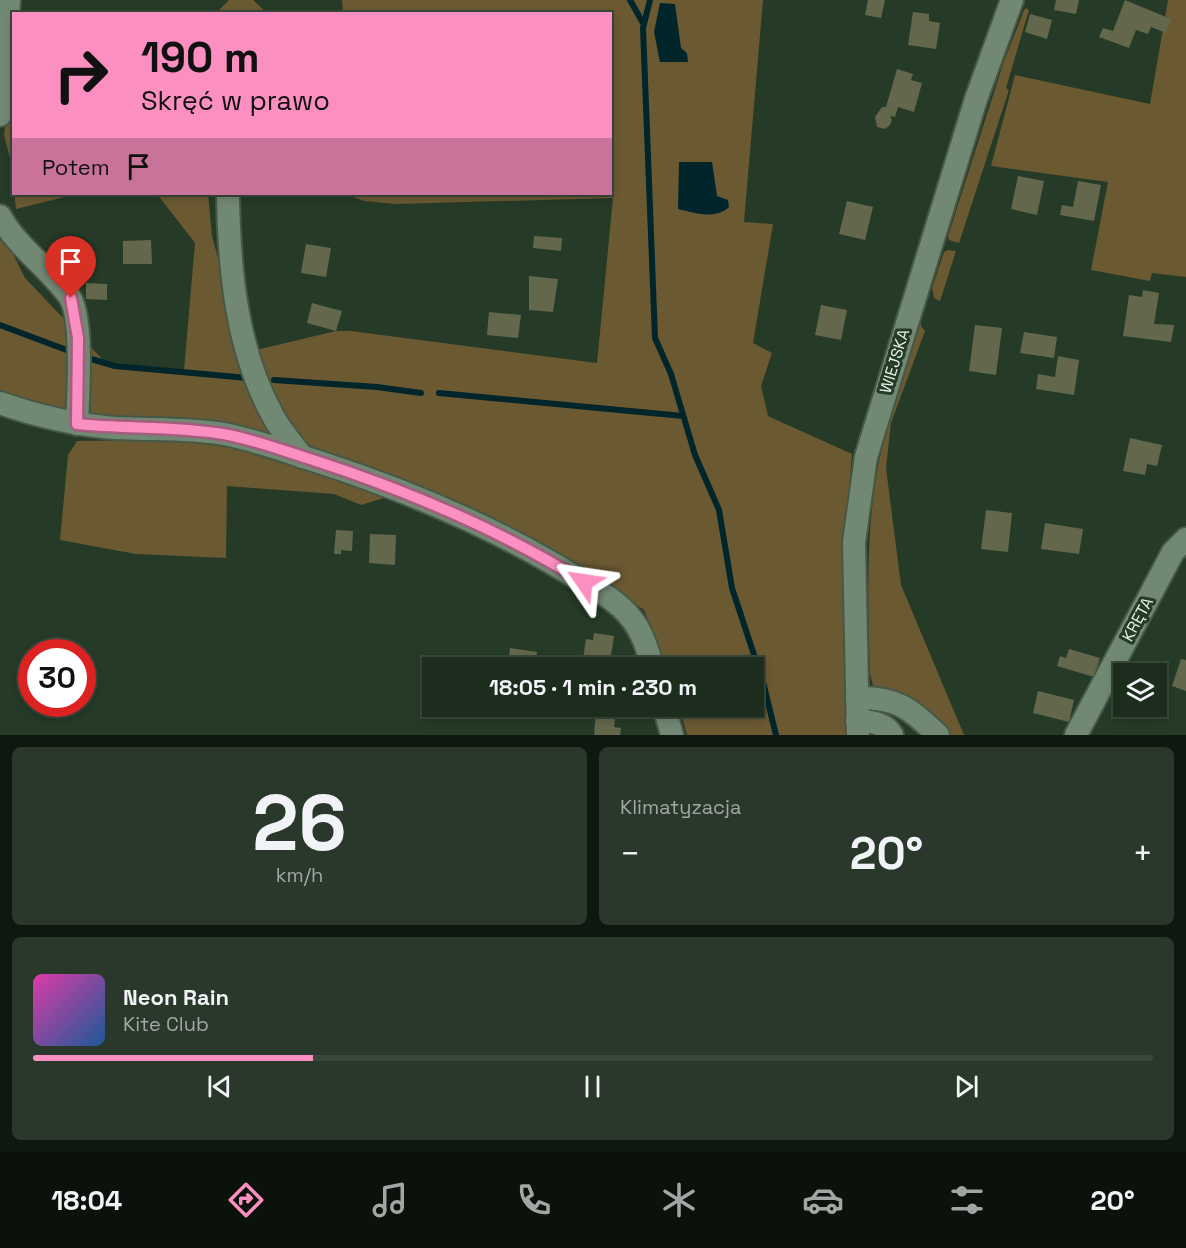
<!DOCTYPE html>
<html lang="pl">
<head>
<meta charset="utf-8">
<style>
	:root { --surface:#1c2c1d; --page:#29382a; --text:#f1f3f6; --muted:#a0a7a4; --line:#3a483b; --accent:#fc8fc1 }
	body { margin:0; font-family:"Space Grotesk",sans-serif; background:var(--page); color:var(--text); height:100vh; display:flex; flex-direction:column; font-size:22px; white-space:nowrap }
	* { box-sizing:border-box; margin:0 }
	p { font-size:20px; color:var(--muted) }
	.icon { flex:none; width:33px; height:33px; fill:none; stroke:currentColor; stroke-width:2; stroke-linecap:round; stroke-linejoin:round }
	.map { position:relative; height:735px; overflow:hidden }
	.side { display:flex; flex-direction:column; gap:12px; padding:12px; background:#0f1810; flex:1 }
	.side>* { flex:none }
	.hud { position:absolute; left:12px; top:12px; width:600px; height:183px; border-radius:0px; box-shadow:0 3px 9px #0003,0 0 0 2px var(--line); background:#fc8fc1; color:#111; overflow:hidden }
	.fabs { position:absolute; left:1113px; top:663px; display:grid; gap:12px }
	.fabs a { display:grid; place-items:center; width:54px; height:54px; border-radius:0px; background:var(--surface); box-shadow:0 3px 9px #0003,0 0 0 2px var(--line); font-size:30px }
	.speed { position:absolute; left:18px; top:639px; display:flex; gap:12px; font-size:30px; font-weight:700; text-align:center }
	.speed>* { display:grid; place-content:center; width:78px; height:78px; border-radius:50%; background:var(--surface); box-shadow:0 3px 9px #0003,0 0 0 2px var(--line); line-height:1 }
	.speed .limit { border:9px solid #d22; background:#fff; color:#111 }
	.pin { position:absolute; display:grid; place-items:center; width:51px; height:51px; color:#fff; margin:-62px -26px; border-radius:50% 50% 50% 0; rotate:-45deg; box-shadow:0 0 6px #0007 }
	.pin .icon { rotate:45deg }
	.me { position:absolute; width:66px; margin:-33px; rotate:302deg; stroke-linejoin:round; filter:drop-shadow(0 0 4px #0008) }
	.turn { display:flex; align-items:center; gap:21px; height:126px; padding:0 30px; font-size:27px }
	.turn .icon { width:78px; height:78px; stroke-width:2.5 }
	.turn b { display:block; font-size:42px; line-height:51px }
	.then { display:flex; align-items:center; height:57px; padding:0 30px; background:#0003; gap:12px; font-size:22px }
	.big { font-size:45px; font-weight:700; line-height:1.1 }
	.side .tile { flex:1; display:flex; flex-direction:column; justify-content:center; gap:9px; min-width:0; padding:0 21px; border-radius:9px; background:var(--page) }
	.side .dial { align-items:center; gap:0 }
	.dial b { font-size:78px; line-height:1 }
	.song { display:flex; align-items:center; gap:18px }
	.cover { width:72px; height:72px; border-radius:9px; background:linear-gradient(135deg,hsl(320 70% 55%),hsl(210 70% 35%)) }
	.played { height:6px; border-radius:3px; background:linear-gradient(90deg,var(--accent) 25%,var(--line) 25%) }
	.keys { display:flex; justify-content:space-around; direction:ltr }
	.heat { display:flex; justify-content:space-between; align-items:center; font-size:33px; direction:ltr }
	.side .tiles { flex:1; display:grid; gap:12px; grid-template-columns:1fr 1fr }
	.tile:last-child { grid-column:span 2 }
	.trip { position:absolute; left:422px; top:657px; width:342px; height:60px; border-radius:0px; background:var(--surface); box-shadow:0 3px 9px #0003,0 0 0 2px var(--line); font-weight:700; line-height:60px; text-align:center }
	.dock { display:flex; height:96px; justify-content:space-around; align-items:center; background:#0b120c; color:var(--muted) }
	.dock .icon { width:42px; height:42px }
	.dock .active { color:var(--accent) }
	.dock b { font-size:27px; color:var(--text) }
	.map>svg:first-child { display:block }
</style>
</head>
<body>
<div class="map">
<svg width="1186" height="735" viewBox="0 0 1186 735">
	<rect width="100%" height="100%" fill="#253a27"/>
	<g fill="#6b5932">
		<polygon points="229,0 253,0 267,13 216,13"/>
		<path d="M342 0H763L744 222 773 224 753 343 772 353 761 386 768 416 852 454C843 547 842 641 846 735H687L679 707 753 706V668L667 667 644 610 620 593 304 445 232 423 100 416 24 404 0 395V228L25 278 105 362 184 370 195 243 157 194H208L212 236 244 353 336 331H351L597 363 613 198 396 204 364 201 345 194H610V14L343 13Z"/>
		<polygon points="1168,0 1186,0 1186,277 1152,273 1150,281 1091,270 1108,182 991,166 1015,75 1150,104"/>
		<polygon points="1025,8 1029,10 1006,88 1009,90 959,243 949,240 948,236 1004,61"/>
		<polygon points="11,85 14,85 14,194 77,194 16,209 10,158 4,135"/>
		<polygon points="948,250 956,251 940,301 934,298 932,288 944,252"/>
		<path d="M921 321V326L925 331 891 423 886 468 901 585 964 735H946L873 685 870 674C868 603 865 532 879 461 889 413 906 367 921 321Z"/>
		<path d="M77 441C114 441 151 439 188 441 256 445 323 473 387 497L361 505 334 494 227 486 226 558 136 554 60 540 68 455Z"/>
	</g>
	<g fill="#00252a">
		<polygon points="660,3 675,4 681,48 687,53 688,62 660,62 654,32"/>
		<path d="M679 162H712L717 196 728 200 729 207C716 220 694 213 678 209Z"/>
	</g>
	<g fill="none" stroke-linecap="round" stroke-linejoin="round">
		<g stroke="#00252a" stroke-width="6">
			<polyline points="630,0 643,23"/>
			<polyline points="650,0 643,28 655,338 671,374 695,455 719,510 732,588 763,682 776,735"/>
			<polyline points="0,325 72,352"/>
			<polyline points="88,358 115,366 248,378"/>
			<polyline points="274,380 377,387 421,393"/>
			<polyline points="439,393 683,416"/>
		</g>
	</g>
	<g fill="#63684c">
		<polygon points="868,0 885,0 881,18 865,15"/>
		<polygon points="1056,0 1079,0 1076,14 1054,10"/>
		<polygon points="1125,0 1171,19 1166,33 1151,27 1148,34 1136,30 1129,48 1099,37 1103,28 1113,31"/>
		<polygon points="913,12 929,14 929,21 940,23 936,49 908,45"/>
		<polygon points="1030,14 1052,20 1047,39 1025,32"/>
		<polygon points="897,69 913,74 911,80 922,83 914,112 898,107 895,117 890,116 892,120 890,125 885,129 877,127 875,117 882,107 886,107"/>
		<polygon points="1018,176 1044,181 1037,215 1011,209"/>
		<polygon points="1078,181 1101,185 1094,221 1060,215 1062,205 1073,207"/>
		<polygon points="847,201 873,207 865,240 839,234"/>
		<polygon points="534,236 562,238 561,251 533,248"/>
		<polygon points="151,240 152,264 123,264 123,241"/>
		<polygon points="76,242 83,242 83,253 76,254 76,268 58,268 59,245 76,245"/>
		<polygon points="306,244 331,248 326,277 301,273"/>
		<polygon points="529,276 558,279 553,312 529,310"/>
		<polygon points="86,283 107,284 107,300 86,299"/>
		<polygon points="1143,290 1159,293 1154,324 1174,325 1171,342 1123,336 1129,295 1142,297"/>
		<polygon points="312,303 342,311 336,331 307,323"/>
		<polygon points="821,305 847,310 841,340 815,335"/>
		<polygon points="489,312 521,315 518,338 487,335"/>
		<polygon points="975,325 1002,328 996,375 969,371"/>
		<polygon points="1024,332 1057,337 1054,358 1020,353"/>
		<polygon points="1058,356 1079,360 1074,395 1036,389 1038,374 1055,377"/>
		<polygon points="1130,438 1162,445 1157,466 1147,464 1145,475 1123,471"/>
		<polygon points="986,510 1012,513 1008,552 981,549"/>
		<polygon points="1045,523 1083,529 1079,554 1041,549"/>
		<polygon points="336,530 353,531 352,551 341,550 341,554 334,554"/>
		<polygon points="370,534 396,535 395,565 369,563"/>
		<polygon points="594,633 614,636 609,668 582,665 586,639 593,640"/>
		<polygon points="510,648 537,652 535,668 489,668 490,657 509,659"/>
		<polygon points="1069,649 1100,658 1094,677 1057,666 1060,656 1066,658"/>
		<polygon points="1181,659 1186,660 1186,691 1172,686"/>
		<polygon points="1038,691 1074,700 1069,722 1033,713"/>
		<polygon points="596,710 616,712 614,727 621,728 620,735 594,735"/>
	</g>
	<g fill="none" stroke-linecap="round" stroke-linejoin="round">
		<g stroke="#465848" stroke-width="26">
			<g id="minor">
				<polyline points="0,115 6,64 9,0"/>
				<path d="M228 194C229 268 236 349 273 416 280 430 293 444 302 457"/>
				<path d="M0 216C17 247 48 267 69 296 84 317 78 397 77 424"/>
				<path d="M0 403C37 416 76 425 115 428 152 430 188 428 224 434 255 440 285 451 316 461 406 490 495 527 577 578 595 589 617 600 631 618 642 631 648 651 653 668"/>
				<path d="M857 698C897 697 909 708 938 735"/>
				<polyline points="664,706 672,735"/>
				<path d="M857 721C870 721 886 723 892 735"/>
				<polyline points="858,735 854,542 866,457 976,99 1012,0"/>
				<polyline points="1076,735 1173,552 1186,539"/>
			</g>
		</g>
		<use href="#minor" stroke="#718873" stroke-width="22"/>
	</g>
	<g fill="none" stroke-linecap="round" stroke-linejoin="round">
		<g stroke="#a45d7d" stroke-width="15">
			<path id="route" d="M71 298 78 338 77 424C126 429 175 426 223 434 253 439 281 450 310 459 406 490 499 529 584 582"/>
		</g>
		<use href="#route" stroke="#fc8fc1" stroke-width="10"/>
	</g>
	<g text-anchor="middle" stroke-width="6" stroke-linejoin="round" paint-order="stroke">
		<g font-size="16" fill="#e7f4e8" stroke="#253a27">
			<text transform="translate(894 361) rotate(-73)" y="6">WIEJSKA</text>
			<text transform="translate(1137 619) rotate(-62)" y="6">KRĘTA</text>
		</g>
	</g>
</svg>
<div class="fabs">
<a><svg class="icon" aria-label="layers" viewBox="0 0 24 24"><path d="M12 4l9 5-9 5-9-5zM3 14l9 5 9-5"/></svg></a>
</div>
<div class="speed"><div class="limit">30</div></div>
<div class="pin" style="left:71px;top:298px;background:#d93025"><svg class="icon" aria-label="arrive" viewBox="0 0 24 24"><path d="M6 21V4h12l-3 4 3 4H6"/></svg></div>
<svg class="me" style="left:584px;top:582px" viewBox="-20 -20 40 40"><path d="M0-17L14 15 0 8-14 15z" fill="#fc8fc1" stroke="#fff" stroke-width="4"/></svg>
<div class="trip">18:05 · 1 min · 230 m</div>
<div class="hud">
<div class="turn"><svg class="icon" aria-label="right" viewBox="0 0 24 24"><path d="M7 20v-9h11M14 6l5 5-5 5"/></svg><div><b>190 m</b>Skręć w prawo</div></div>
<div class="then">Potem<svg class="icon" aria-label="arrive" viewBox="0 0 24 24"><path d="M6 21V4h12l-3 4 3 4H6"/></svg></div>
</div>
</div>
<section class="side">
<div class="tiles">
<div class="tile dial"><b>26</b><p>km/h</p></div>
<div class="tile"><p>Klimatyzacja</p>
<div class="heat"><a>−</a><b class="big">20°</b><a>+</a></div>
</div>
<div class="tile">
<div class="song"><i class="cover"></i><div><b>Neon Rain</b><p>Kite Club</p></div></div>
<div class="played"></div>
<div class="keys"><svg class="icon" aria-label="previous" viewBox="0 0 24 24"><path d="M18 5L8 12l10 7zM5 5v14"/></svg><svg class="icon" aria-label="pause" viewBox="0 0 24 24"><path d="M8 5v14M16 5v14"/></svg><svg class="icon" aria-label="next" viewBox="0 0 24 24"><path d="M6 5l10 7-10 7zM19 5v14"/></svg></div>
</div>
</div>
</section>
<nav class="dock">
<b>18:04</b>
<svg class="icon active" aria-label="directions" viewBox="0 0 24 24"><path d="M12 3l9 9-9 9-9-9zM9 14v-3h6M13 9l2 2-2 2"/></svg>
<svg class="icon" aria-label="music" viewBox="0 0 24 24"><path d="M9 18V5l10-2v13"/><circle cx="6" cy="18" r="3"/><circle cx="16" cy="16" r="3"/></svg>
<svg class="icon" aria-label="phone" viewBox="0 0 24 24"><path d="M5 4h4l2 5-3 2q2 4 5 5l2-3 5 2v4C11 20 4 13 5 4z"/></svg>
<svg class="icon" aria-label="climate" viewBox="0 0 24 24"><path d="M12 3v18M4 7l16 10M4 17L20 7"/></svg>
<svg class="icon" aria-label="car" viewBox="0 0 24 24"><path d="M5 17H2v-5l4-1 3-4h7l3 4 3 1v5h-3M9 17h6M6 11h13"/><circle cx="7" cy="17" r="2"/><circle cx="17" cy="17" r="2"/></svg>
<svg class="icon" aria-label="filters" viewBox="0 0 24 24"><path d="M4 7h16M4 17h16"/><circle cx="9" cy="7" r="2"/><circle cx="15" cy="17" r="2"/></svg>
<b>20°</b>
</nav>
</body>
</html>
